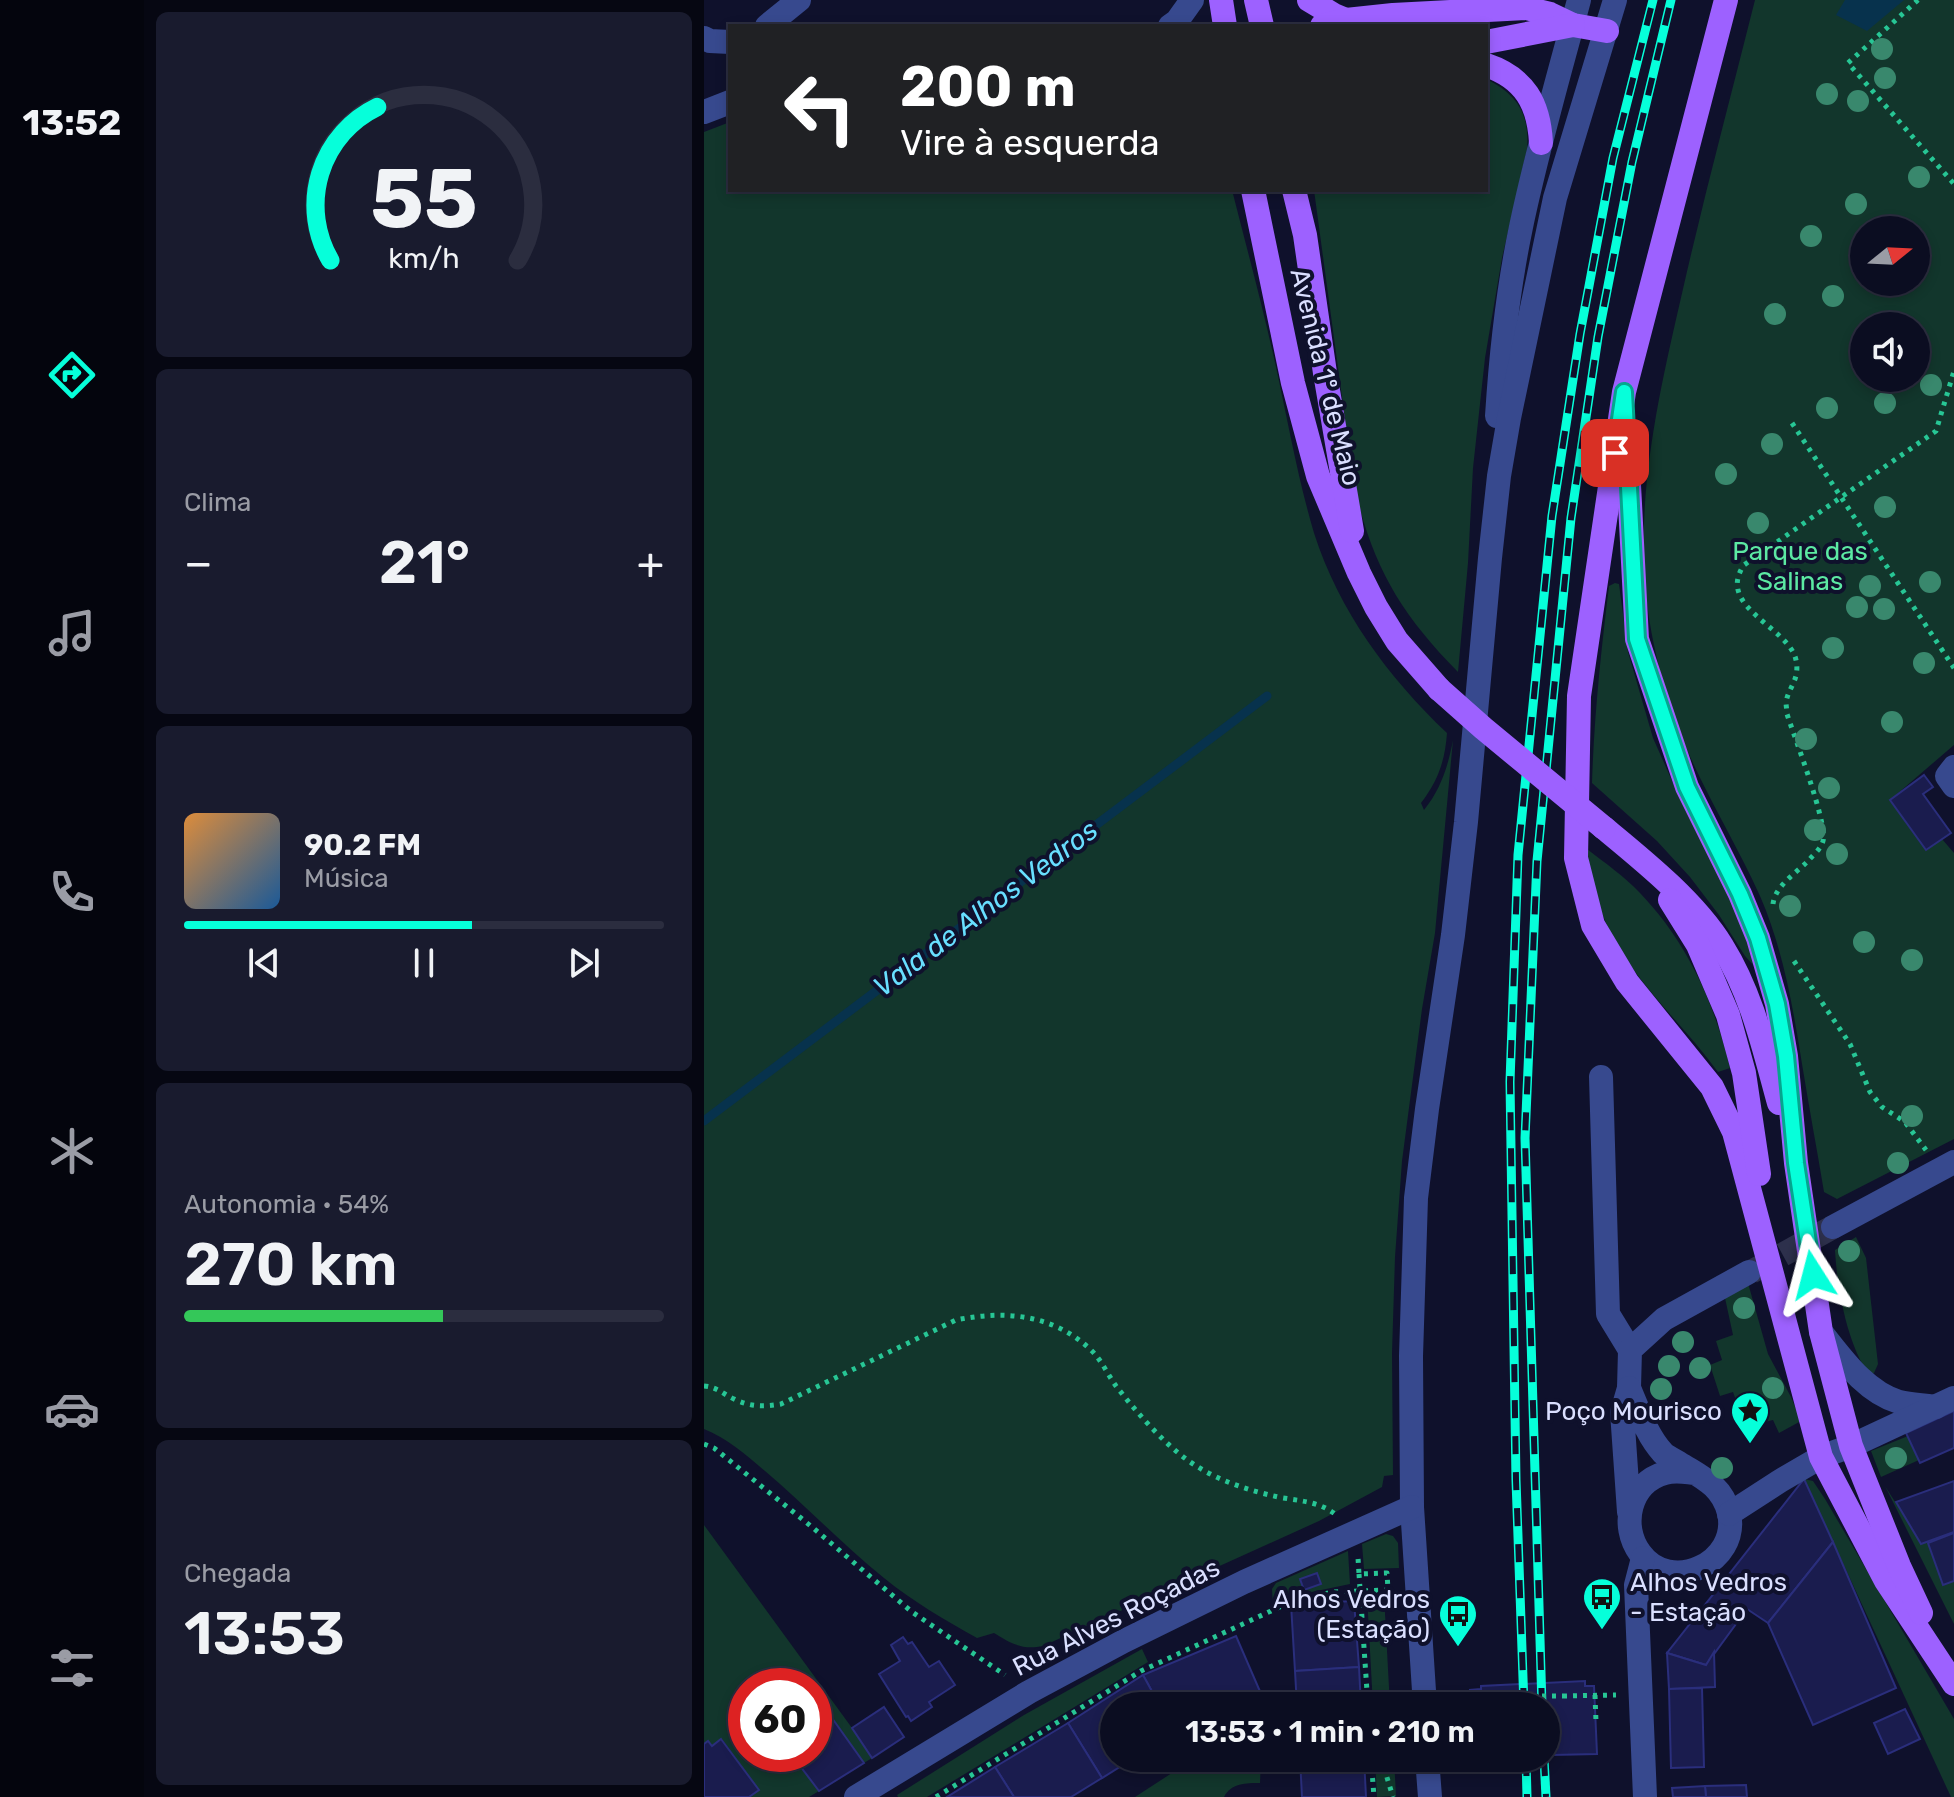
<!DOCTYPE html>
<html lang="pt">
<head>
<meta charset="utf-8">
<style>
	:root { --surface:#0b0d21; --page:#191b2e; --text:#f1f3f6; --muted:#9a9ca5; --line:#2b2d3f; --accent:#06ffda }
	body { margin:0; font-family:Rubik,sans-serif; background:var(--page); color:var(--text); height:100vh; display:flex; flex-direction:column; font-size:30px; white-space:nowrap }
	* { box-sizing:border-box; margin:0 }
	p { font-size:26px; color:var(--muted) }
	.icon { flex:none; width:44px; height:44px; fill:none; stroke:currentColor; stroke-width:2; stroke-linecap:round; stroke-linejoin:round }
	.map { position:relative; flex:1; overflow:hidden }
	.sheet { display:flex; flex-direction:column; gap:12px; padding:12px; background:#060712; width:560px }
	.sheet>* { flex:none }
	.hud { position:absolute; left:24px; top:24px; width:760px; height:168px; border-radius:0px; box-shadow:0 4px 12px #0003,0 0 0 2px var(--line); background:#202124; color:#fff; overflow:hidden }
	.needle { width:52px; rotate:72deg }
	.buttons { position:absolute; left:1146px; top:216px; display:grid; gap:16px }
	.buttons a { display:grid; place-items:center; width:80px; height:80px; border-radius:50%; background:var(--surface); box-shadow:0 4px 12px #0003,0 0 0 2px var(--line); font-size:40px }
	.speed { position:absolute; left:24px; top:1668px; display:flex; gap:16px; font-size:40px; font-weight:700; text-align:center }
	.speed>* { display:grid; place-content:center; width:104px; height:104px; border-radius:50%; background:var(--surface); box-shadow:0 4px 12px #0003,0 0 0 2px var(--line); line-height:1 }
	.speed .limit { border:12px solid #d22; background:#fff; color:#111 }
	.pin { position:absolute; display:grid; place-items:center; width:68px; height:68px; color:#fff; margin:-34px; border-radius:16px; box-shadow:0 4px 12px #0006 }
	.me { position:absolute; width:88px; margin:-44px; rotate:351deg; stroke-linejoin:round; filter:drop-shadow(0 0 6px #0008) }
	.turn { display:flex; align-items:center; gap:28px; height:168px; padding:0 40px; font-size:36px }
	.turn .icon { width:104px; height:104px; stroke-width:2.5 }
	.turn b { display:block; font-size:56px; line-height:68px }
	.big { font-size:60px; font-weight:600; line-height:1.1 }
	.sheet .tile { flex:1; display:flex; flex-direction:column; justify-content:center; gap:12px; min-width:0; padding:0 28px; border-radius:12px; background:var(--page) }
	.sheet .dial { align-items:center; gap:0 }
	.dial svg { height:208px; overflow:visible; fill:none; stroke:var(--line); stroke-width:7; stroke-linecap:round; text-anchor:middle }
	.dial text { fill:var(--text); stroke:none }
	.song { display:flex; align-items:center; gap:24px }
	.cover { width:96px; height:96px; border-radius:12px; background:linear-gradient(135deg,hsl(30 70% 55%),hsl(210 70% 35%)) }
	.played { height:8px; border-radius:4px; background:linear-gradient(90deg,var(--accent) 60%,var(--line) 60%) }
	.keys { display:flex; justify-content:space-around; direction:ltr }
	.heat { display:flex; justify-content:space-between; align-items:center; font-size:44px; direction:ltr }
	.charge { height:12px; border-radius:6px; background:linear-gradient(90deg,#34c759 54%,var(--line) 0) }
	.trip { position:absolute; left:396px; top:1692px; width:460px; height:80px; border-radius:40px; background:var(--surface); box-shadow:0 4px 12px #0003,0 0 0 2px var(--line); font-weight:600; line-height:80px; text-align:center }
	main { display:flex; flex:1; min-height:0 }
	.dock { display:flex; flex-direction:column; width:144px; justify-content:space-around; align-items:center; background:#04050d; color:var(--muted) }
	.dock .icon { width:56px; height:56px }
	.dock .selected { color:var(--accent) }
	.dock b { font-size:36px; color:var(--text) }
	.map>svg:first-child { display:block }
</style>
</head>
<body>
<main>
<nav class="dock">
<b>13:52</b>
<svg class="icon selected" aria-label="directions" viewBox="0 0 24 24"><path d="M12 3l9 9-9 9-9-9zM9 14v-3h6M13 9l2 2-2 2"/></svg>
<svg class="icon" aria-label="music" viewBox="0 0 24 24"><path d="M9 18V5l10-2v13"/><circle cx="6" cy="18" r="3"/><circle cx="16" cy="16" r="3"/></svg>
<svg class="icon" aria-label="phone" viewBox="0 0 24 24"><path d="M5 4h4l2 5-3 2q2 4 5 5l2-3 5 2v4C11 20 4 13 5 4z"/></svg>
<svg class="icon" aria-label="climate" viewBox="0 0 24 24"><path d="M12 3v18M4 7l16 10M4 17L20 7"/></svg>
<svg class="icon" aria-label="car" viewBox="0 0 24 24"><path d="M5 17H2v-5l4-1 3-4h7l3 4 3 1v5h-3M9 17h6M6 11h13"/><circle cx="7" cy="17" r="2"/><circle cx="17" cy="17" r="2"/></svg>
<svg class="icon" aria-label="filters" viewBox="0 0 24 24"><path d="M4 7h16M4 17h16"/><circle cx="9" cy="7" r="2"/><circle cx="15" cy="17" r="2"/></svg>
</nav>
<section class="sheet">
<div class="tile dial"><svg viewBox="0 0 100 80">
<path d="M14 69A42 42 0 1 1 86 69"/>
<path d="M14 69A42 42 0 0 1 32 10" stroke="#06ffda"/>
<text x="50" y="56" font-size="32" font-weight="700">55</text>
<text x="50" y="72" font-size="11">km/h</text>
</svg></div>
<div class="tile"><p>Clima</p>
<div class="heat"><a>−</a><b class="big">21°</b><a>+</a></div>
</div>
<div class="tile">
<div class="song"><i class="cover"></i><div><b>90.2 FM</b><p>Música</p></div></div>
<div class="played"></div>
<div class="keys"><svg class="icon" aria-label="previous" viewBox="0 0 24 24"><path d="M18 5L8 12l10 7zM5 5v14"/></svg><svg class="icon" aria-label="pause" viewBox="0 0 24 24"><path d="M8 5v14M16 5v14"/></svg><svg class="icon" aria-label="next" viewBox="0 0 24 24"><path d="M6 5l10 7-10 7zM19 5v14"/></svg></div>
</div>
<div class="tile"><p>Autonomia · 54%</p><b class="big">270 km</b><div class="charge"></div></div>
<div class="tile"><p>Chegada</p><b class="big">13:53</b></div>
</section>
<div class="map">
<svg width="1250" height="1797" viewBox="0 0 1250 1797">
	<rect width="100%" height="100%" fill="#0f112c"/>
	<g fill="#12362c" fill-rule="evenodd">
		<path d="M1051 0H1250V745L1186 800 1222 850 1238 839 1250 853V1139L1133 1199 1120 1192C1113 1150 1105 1107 1098 1064 1089 1007 1079 949 1056 896 1033 845 1003 797 981 745 968 713 957 679 950 645 924 524 952 406 979 289 1001 192 1027 96 1051 0ZM1160 230H1212V282H1160ZM1160 326H1212V378H1160Z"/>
		<path d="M782 79C813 94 826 114 823 149L798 258 781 358 769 468 764 563 754 672C696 613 669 567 650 486L610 190H782Z"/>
		<path d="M26 122V190H528C543 249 559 308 572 367 584 422 594 479 610 533 635 611 684 677 743 733 741 761 734 781 717 803L720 810C737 789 744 766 749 740L731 933 718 1009 698 1161 691 1257 688 1353 689 1475 680 1476 678 1487 615 1521 339 1646C318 1650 308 1644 290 1633L273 1638C241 1620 208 1601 180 1578 138 1544 101 1505 61 1471 42 1455 23 1438 0 1429V132Z"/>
		<path d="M911 583 915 584 924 652 949 738 969 783 1039 925 1051 967 1041 956 1015 915 986 877 953 841 888 783C890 717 897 651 905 586Z"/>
		<path d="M883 849C901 863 920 876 936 893 983 942 1010 1002 1026 1068L1014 1072C980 1025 933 985 907 933 893 907 887 878 883 849Z"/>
		<path d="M1152 1237 1162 1258 1174 1364 1170 1373 1165 1375C1143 1344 1133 1288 1131 1250Z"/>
		<polygon points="1044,1283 1064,1354 1087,1397 1097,1421 1075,1433 1069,1420 1061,1422 1054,1405 1036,1412 1029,1392 1016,1396 1006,1365 1018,1360 1012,1341 1029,1335 1021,1298"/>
		<polygon points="1204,1436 1215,1460 1177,1477 1167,1451"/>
		<polygon points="1100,1479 1109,1481 1121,1499 1250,1719 1250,1797 1247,1797"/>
		<polygon points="1181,1486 1217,1543 1224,1541 1239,1584 1250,1581 1250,1624"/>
		<polygon points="0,1525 148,1728 168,1758 160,1763 123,1711 110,1721 110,1686 42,1686 42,1754 87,1754 115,1791 105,1797 45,1797 54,1789 18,1739 8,1746 4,1741 0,1744"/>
		<polygon points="682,1534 689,1536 694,1543 695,1568 660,1569 658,1544"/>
		<polygon points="644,1551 646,1584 603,1593 569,1607 568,1589 572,1583"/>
		<polygon points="663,1595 680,1595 686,1706 669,1706"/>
		<polygon points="438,1649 444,1662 223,1797 194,1797 193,1795 320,1715"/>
		<path d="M491 1758H557L556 1783C542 1783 527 1783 520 1797H431Z"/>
		<polygon points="671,1758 690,1758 692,1796 673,1797"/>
	</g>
	<polygon fill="#07324d" points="1141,0 1200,0 1163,31 1132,15"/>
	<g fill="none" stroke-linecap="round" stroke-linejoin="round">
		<polyline stroke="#07324d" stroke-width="9" points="0,1121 563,696"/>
	</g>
	<g fill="#1a1c4e" stroke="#2a2e7c" stroke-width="2">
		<polygon points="1220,775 1229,787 1219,794 1247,833 1222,850 1186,800"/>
		<polygon points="1250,1411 1250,1448 1216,1463 1202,1433"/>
		<polygon points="1100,1479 1129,1542 1064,1623 1043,1609 1002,1665 963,1653"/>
		<polygon points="1250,1481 1250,1532 1217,1544 1192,1502"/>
		<polygon points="1250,1533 1250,1581 1239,1585 1224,1543"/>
		<polygon points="1129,1542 1192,1688 1109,1725 1064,1623"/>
		<polygon points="613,1573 617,1584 600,1590 596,1579"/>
		<polygon points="650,1601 655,1667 591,1671 587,1604"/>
		<polygon points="532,1636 558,1696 533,1706 456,1706 439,1675"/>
		<polygon points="199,1637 204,1644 208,1642 225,1667 235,1661 251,1685 225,1702 228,1707 207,1721 204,1716 202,1717 175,1674 196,1661 187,1645"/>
		<polygon points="1010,1652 1011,1687 965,1689 963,1653 1002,1665"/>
		<polygon points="655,1667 657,1706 593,1706 591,1671"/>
		<polygon points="439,1675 456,1706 410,1706 410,1758 430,1758 398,1778 364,1723"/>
		<polygon points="881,1681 881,1686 890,1686 893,1754 848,1755 847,1720 842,1720 842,1706 767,1706 766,1690 777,1689 777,1686"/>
		<polygon points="998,1688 1000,1767 967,1768 965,1689"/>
		<polygon points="180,1707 200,1737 168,1758 148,1728"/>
		<polygon points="1201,1709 1216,1739 1184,1754 1170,1723"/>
		<polygon points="123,1711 160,1763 115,1791 87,1754 110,1754 110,1721"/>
		<polygon points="364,1723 398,1778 367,1797 310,1797 291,1767"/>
		<polygon points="17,1739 55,1790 45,1797 0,1797 0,1744 4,1741 8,1746"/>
		<polygon points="596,1758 660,1758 662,1797 598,1797"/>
		<polygon points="291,1767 310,1797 243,1797"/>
		<polygon points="1042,1785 1043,1797 1002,1797 1001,1786"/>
		<polygon points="1001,1786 1002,1797 969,1797 968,1788"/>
	</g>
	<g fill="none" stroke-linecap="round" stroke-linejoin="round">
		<polyline stroke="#2d304c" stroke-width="24" stroke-dasharray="24 12" stroke-linecap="butt" points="1047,1272 1129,1227"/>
		<g stroke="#27c695" stroke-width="5" stroke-dasharray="4 6" stroke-linecap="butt">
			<polyline points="1214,0 1144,63 1250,184"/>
			<polyline points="1088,423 1250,668"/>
			<path d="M1069 904C1071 886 1092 873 1104 861 1109 855 1117 849 1119 841 1124 824 1090 736 1083 714 1083 710 1082 706 1082 702 1085 686 1096 680 1092 660 1085 627 1011 607 1040 565L1232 431 1250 371"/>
			<polyline points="1090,961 1146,1044 1166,1092 1178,1107 1201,1122 1222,1150"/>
			<path d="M0 1386C13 1387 19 1394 30 1399 46 1407 60 1407 77 1404L252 1320C301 1310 350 1314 388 1351 398 1361 404 1375 412 1386 433 1413 465 1450 494 1467 518 1482 547 1491 574 1497 595 1501 614 1501 631 1514"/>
			<polyline points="0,1444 10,1448 108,1527 208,1612 301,1675"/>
			<polyline points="655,1574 664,1706"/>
			<polyline points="891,1695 892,1722"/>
			<polyline points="859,1696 912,1695"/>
			<polyline points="747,1697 798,1696"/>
			<polyline points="667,1758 670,1797"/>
			<polyline points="677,1758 689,1797"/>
			<polyline points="232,1797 437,1671 580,1605 610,1596 629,1592 684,1590 683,1573 655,1574 654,1558"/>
		</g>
		<g stroke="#37498e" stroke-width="24">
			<polyline points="63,26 95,0"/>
			<polyline points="466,26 473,21 488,0"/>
			<polyline points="0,38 6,41 26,42"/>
			<polyline points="0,112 26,102"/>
			<path d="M793 416C797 353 804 289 817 227 833 150 855 75 875 0"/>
			<polyline points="1250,767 1243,776 1250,786"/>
			<polyline points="897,1077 904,1314 926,1350"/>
			<polyline points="1129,1227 1250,1162"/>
			<path d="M1117 1332C1138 1358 1161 1392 1195 1402 1207 1405 1220 1405 1232 1407"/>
			<polyline points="925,1388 926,1350 960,1319 1045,1272"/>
			<path d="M925 1512 918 1412 925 1388C934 1409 943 1436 959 1453 963 1457 970 1460 975 1463 997 1477 1018 1485 1025 1513 1036 1563 966 1595 936 1553 916 1526 925 1483 961 1473 971 1470 980 1472 991 1473"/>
			<polyline points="1025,1514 1076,1481 1117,1457 1147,1446 1250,1398"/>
			<polyline points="939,1558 932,1585 941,1797"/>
			<polyline points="721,1706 708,1507 707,1356 712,1198 723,1109 749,935 762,822 786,558 795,476 805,418 851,198 911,0"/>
			<polyline points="723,1758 726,1797"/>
			<polyline points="152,1797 325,1692 420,1641 540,1582 708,1507"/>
		</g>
		<g stroke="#9d61ff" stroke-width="24">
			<polyline points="517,0 521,26"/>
			<polyline points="552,0 558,26"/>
			<polyline points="605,0 630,15 642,20"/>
			<polyline points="1022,0 920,392 875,696 872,858 889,925 923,982 1008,1087 1030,1132 1117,1457 1182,1581 1250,1684"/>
			<polyline points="618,26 642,20 689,15 822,8 846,14 869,25 903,31"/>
			<polyline points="782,42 869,25"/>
			<path d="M782 65C821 78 835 104 837 143"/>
			<polyline points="549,190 589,383 614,476 655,573 672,607 693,641 735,689"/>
			<polyline points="590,190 601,235 621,373 648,531"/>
			<polyline points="923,446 933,639 983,787 1036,894 1054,938 1073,1004 1082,1056 1092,1163 1117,1332 1147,1446 1195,1566 1217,1613"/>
			<path d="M900 828C940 861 991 902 1018 946 1048 994 1060 1049 1075 1103"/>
			<polyline points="966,900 994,945 1024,1015 1040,1073 1055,1174"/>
		</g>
		<g stroke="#06ffda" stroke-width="9">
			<g id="rail">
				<polyline points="820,1706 812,1480 806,1082 814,855 848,516 876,334 909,158 949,0"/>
				<polyline points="838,1706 821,1138 833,861 867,518 894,337 928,162 967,0"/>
				<polyline points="822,1758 823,1797"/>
				<polyline points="840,1758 842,1797"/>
			</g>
		</g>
		<use href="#rail" stroke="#0f112c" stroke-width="6" stroke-dasharray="18" stroke-linecap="butt"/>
		<polyline stroke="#27c695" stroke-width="5" stroke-dasharray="4 6" stroke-linecap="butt" points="798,1696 859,1696"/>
		<polyline stroke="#9d61ff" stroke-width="24" points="735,689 779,728 900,828"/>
	</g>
	<g fill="#39886d">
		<circle cx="1178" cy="49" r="11"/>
		<circle cx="1181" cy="78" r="11"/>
		<circle cx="1123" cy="94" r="11"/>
		<circle cx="1154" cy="101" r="11"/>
		<circle cx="1215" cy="177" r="11"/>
		<circle cx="1152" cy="204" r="11"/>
		<circle cx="1107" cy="236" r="11"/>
		<circle cx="1129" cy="296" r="11"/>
		<circle cx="1071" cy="314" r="11"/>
		<circle cx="1227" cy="385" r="11"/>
		<circle cx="1181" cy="403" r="11"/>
		<circle cx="1123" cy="408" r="11"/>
		<circle cx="1068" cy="444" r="11"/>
		<circle cx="1022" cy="474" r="11"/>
		<circle cx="1181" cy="507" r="11"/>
		<circle cx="1054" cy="523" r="11"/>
		<circle cx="1226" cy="582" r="11"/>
		<circle cx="1166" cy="586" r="11"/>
		<circle cx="1153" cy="607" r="11"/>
		<circle cx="1180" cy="609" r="11"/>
		<circle cx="1129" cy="648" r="11"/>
		<circle cx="1220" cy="663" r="11"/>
		<circle cx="1188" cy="722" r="11"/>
		<circle cx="1102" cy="739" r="11"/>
		<circle cx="1125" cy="788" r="11"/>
		<circle cx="1111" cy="830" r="11"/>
		<circle cx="1133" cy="854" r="11"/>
		<circle cx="1086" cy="906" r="11"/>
		<circle cx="1160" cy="942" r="11"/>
		<circle cx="1208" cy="960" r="11"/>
		<circle cx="1208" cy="1116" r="11"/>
		<circle cx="1194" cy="1163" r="11"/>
		<circle cx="1145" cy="1251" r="11"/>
		<circle cx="1040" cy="1308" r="11"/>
		<circle cx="979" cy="1342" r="11"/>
		<circle cx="965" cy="1366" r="11"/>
		<circle cx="996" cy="1368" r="11"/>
		<circle cx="1069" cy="1388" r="11"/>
		<circle cx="957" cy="1389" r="11"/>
		<circle cx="1192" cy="1458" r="11"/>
		<circle cx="1018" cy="1468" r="11"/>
	</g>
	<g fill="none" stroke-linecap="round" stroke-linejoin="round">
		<g stroke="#04a68e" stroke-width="20">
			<polyline id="route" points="911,453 920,392 933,639 983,787 1036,894 1054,938 1073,1004 1082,1056 1092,1163 1109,1275"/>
		</g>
		<use href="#route" stroke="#06ffda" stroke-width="14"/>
	</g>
	<defs>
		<g id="sight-pin" transform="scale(2)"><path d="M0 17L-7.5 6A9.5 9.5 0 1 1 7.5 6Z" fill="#06ffda" stroke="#0f112c"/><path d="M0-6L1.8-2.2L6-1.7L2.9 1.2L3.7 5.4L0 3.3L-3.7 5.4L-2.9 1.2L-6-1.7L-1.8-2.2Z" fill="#111"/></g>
		<g id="bus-pin" transform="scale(2)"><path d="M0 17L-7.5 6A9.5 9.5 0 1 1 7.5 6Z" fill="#06ffda" stroke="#0f112c"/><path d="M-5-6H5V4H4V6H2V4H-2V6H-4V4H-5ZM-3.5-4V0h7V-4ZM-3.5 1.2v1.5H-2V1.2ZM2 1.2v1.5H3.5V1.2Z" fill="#111"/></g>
	</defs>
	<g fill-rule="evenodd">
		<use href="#sight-pin" x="1046" y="1411"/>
		<use href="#bus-pin" x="898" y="1597"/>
		<use href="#bus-pin" x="754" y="1614"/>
	</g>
	<g text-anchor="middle" stroke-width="8" stroke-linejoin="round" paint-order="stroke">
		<g font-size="26" fill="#dadfff" stroke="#0f112c">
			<text transform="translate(622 377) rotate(76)" y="9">Avenida 1º de Maio</text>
			<text transform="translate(412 1617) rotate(-27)" y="9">Rua Alves Roçadas</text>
		</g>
		<g font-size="26" fill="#5ce9a3" stroke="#0f112c">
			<text x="1096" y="560">Parque das<tspan x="1096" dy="30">Salinas</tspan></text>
		</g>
		<g font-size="26" fill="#dadfff" stroke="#0f112c" text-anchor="end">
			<text x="1018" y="1420">Poço Mourisco</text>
			<text x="926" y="1591" text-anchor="start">Alhos Vedros<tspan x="926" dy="30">- Estação</tspan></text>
			<text x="726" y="1608">Alhos Vedros<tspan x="726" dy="30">(Estação)</tspan></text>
		</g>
		<g font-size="28" font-style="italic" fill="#68dfff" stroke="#0f112c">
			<text transform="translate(281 908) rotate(-37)" y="10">Vala de Alhos Vedros</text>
		</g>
	</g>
</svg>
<div class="buttons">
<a><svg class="needle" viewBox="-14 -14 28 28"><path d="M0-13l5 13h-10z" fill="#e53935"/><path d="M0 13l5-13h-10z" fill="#9a9ca5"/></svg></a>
<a><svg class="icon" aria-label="sound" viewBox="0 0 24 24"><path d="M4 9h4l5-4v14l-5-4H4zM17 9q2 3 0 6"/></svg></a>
</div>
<div class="speed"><div class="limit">60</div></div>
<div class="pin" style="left:911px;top:453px;background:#d93025"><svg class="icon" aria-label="arrive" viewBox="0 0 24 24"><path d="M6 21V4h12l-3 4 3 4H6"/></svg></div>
<svg class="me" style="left:1109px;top:1275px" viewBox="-20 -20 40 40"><path d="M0-17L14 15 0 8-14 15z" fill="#06ffda" stroke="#fff" stroke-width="4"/></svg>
<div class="trip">13:53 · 1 min · 210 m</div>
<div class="hud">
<div class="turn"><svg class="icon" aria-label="left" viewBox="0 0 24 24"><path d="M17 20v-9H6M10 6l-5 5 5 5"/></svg><div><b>200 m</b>Vire à esquerda</div></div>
</div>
</div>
</main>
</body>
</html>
